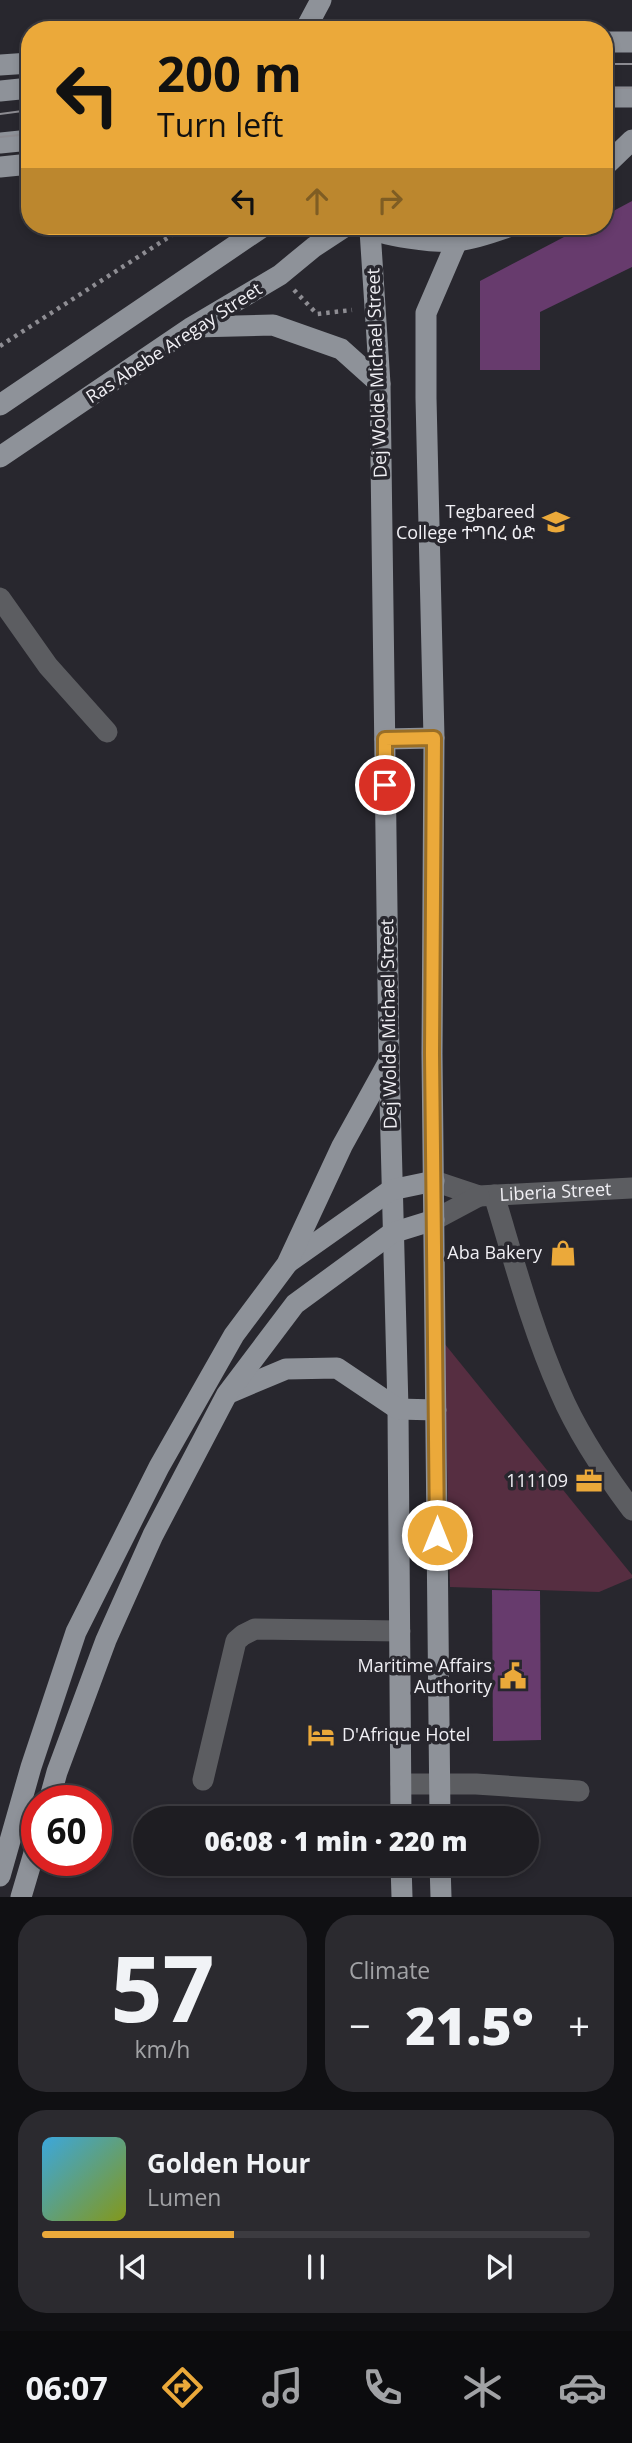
<!DOCTYPE html>
<html lang="en">
<head>
<meta charset="utf-8">
<style>
	:root { --surface:#1e1d22; --page:#2b2a2f; --text:#f1f3f6; --muted:#a1a2a5; --line:#3c3b40; --accent:#eba93a }
	body { margin:0; font-family:"Open Sans","Noto Sans Ethiopic",sans-serif; background:var(--page); color:var(--text); height:100vh; display:flex; flex-direction:column; font-size:26px; white-space:nowrap }
	* { box-sizing:border-box; margin:0 }
	p { font-size:23px; color:var(--muted) }
	.icon { flex:none; width:38px; height:38px; fill:none; stroke:currentColor; stroke-width:2; stroke-linecap:round; stroke-linejoin:round }
	.map { position:relative; height:1897px; overflow:hidden }
	.details { display:flex; flex-direction:column; gap:18px; padding:18px; background:#101013; flex:1 }
	.details>* { flex:none }
	.hud { position:absolute; left:21px; top:21px; width:592px; height:214px; border-radius:28px; box-shadow:0 4px 10px #0003,0 0 0 2px var(--line); background:#eba93a; color:#111; overflow:hidden }
	.speed { position:absolute; left:21px; top:1785px; display:flex; gap:14px; font-size:35px; font-weight:700; text-align:center }
	.speed>* { display:grid; place-content:center; width:91px; height:91px; border-radius:50%; background:var(--surface); box-shadow:0 4px 10px #0003,0 0 0 2px var(--line); line-height:1 }
	.speed .limit { border:10px solid #d22; background:#fff; color:#111 }
	.pin { position:absolute; display:grid; place-items:center; width:60px; height:60px; color:#fff; margin:-30px; border:4px solid #fff; border-radius:50%; box-shadow:0 2px 7px #0007 }
	.me { position:absolute; width:77px; margin:-38px; rotate:0deg; stroke-linejoin:round; filter:drop-shadow(0 0 5px #0008) }
	.turn { display:flex; align-items:center; gap:24px; height:147px; padding:0 21px; font-size:32px }
	.turn .icon { width:91px; height:91px; stroke-width:2.5 }
	.turn b { display:block; font-size:49px; line-height:60px }
	.lanes { display:flex; align-items:center; height:66px; padding:0 21px; background:#0003; justify-content:center; gap:35px; direction:ltr }
	.lanes .off { opacity:.35 }
	.big { font-size:52px; font-weight:800; line-height:1.1 }
	.details .card { flex:1; display:flex; flex-direction:column; justify-content:center; gap:10px; min-width:0; padding:0 24px; border-radius:28px; background:var(--page) }
	.details .dial { align-items:center; gap:0 }
	.dial b { font-size:91px; line-height:1 }
	.song { display:flex; align-items:center; gap:21px }
	.cover { width:84px; height:84px; border-radius:10px; background:linear-gradient(135deg,hsl(200 70% 55%),hsl(70 70% 35%)) }
	.played { height:7px; border-radius:4px; background:linear-gradient(90deg,var(--accent) 35%,var(--line) 35%) }
	.keys { display:flex; justify-content:space-around; direction:ltr }
	.heat { display:flex; justify-content:space-between; align-items:center; font-size:38px; direction:ltr }
	.details .tiles { flex:1; display:grid; gap:18px; grid-template-columns:1fr 1fr }
	.card:last-child { grid-column:span 2 }
	.trip { position:absolute; left:133px; top:1806px; width:406px; height:70px; border-radius:35px; background:var(--surface); box-shadow:0 4px 10px #0003,0 0 0 2px var(--line); font-weight:800; line-height:70px; text-align:center }
	.tabs { display:flex; height:112px; justify-content:space-around; align-items:center; background:#0c0c0e; color:var(--muted) }
	.tabs .icon { width:49px; height:49px }
	.tabs .current { color:var(--accent) }
	.tabs b { font-size:32px; color:var(--text) }
	.map>svg:first-child { display:block }
</style>
</head>
<body>
<div class="map">
<svg width="632" height="1897" viewBox="0 0 632 1897">
	<rect width="100%" height="100%" fill="#28272e"/>
	<polygon fill="#562e41" points="444,1343 632,1575 632,1578 599,1592 450,1587"/>
	<g fill="#673b6d">
		<polygon points="632,201 632,267 540,312 540,370 480,370 480,281 585,226 604,226 604,216"/>
		<polygon points="492,1590 540,1591 541,1740 493,1741"/>
	</g>
	<g fill="none" stroke-linecap="round" stroke-linejoin="round">
		<g stroke="#8e8d93" stroke-width="4.5" stroke-dasharray="3.5 5" stroke-linecap="butt">
			<polyline points="294,290 317,314 352,310"/>
			<polyline points="0,346 186,226"/>
		</g>
		<g stroke="#5c5d61" stroke-width="21">
			<polyline points="0,598 48,666 107,732"/>
			<path id="s1" d="M434 1181 479 1196 632 1188"/>
			<path d="M494 1195C514 1261 532 1329 560 1392 578 1434 605 1474 632 1510"/>
			<polyline points="434,1220 479,1196"/>
			<polyline points="203,1780 236,1641 243,1635 255,1629 400,1631"/>
			<polyline points="401,1784 476,1784 579,1791"/>
		</g>
		<g stroke="#8e9299" stroke-width="21">
			<polyline points="305,30 321,0"/>
			<polyline points="604,42 632,42"/>
			<polyline points="0,65 30,63"/>
			<polyline points="0,91 30,88"/>
			<polyline points="604,97 632,97"/>
			<polyline points="0,143 30,140"/>
			<polyline points="0,167 30,164"/>
			<polyline points="604,167 632,140"/>
			<path d="M364 226C382 236 435 243 457 241 475 239 494 232 511 226"/>
			<polyline points="370,230 380,384 389,1060 398,1409 401,1818"/>
			<polyline points="194,327 273,325 341,349 380,384"/>
			<polyline points="0,405 264,226"/>
			<polyline points="0,457 192,327 280,275 314,247 346,226"/>
			<polyline points="385,739 434,738"/>
			<polyline points="289,1262 391,1190 434,1181"/>
			<polyline points="229,1393 286,1369 337,1368 398,1409 436,1410"/>
			<polyline points="49,1801 57,1772 106,1640 153,1535 227,1394 295,1304 392,1233 434,1220"/>
			<polyline points="440,1818 432,1054 434,738 426,398 426,313 457,241"/>
			<polyline points="401,1864 402,1897"/>
			<polyline points="440,1864 441,1897"/>
			<polyline points="0,1876 31,1767 76,1632 159,1467 234,1335 287,1264 342,1146 389,1061"/>
			<polyline points="21,1897 37,1843"/>
		</g>
		<g stroke="#8c8b91" stroke-width="2">
			<polyline points="604,64 632,64"/>
			<polyline points="604,88 632,88"/>
			<polyline points="0,114 30,110"/>
			<polyline points="0,137 30,134"/>
		</g>
	</g>
	<g fill="none" stroke-linecap="round" stroke-linejoin="round">
		<g stroke="#996e26" stroke-width="18">
			<polyline id="route" points="385,785 385,739 434,738 432,1054 437,1535"/>
		</g>
		<use href="#route" stroke="#eba93a" stroke-width="12"/>
	</g>
	<defs>
		<g id="university-bare" transform="scale(2.1)"><path d="M0-5L7-2L0 1L-7-2ZM-4 1L0 2.5L4 1V4Q0 6-4 4Z" fill="#eba93a" stroke="#28272e" stroke-width="2.5" paint-order="stroke"/></g>
		<g id="shop-bare" transform="scale(2.1)"><path d="M-5-2.5h2.3a2.7 3.5 0 0 1 5.4 0H5L5.5 6h-11ZM-1.5-2.5h3a1.5 2.3 0 0 0-3 0Z" fill="#eba93a" stroke="#28272e" stroke-width="2.5" paint-order="stroke"/></g>
		<g id="office-bare" transform="scale(2.1)"><path d="M-6-3h4V-5.5h4V-3h4V5H-6ZM-1-4.5V-3h2v-1.5ZM-6 0V1H6V0Z" fill="#eba93a" stroke="#28272e" stroke-width="2.5" paint-order="stroke"/></g>
		<g id="civic-bare" transform="scale(2.1)"><path d="M-.6-6.5H3V-4.5H.6V-3L4-1V1h2V6H-6V1h2V-1L-.6-3ZM-1.2 2.5V6h2.4V2.5Z" fill="#eba93a" stroke="#28272e" stroke-width="2.5" paint-order="stroke"/></g>
		<g id="hotel-bare" transform="scale(2.1)"><path d="M-6-4.5h1.5V1H6V5H4.5V3h-9V5H-6ZM-4 0a1.8 1.8 0 1 1 3.6 0ZM.5 0V-2.5h3Q6-2.5 6 0Z" fill="#eba93a" stroke="#28272e" stroke-width="2.5" paint-order="stroke"/></g>
	</defs>
	<g fill-rule="evenodd">
		<use href="#university-bare" x="556" y="522"/>
		<use href="#shop-bare" x="563" y="1253"/>
		<use href="#office-bare" x="589" y="1481"/>
		<use href="#civic-bare" x="513" y="1676"/>
		<use href="#hotel-bare" x="321" y="1735"/>
	</g>
	<g text-anchor="middle" stroke-width="7" stroke-linejoin="round" paint-order="stroke">
		<g font-size="18" fill="#f0eff4" stroke="#28272e">
			<text transform="translate(174 343) rotate(-33)" y="6">Ras Abebe Aregay Street</text>
			<text transform="translate(377 373) rotate(-92)" y="6">Dej Wolde Michael Street</text>
			<text transform="translate(389 1024) rotate(-91)" y="6">Dej Wolde Michael Street</text>
			<text dy="6" stroke="none"><textPath href="#s1" startOffset="124">Liberia Street</textPath></text>
		</g>
		<g font-size="18" fill="#f0eff4" stroke="#28272e" text-anchor="end">
			<text x="535" y="518">Tegbareed<tspan x="535" dy="21">College ተግባረ ዕድ</tspan></text>
			<text x="542" y="1259">Aba Bakery</text>
			<text x="568" y="1487">111109</text>
			<text x="492" y="1672">Maritime Affairs<tspan x="492" dy="21">Authority</tspan></text>
			<text x="342" y="1741" text-anchor="start">D'Afrique Hotel</text>
		</g>
	</g>
</svg>
<div class="speed"><div class="limit">60</div></div>
<div class="pin" style="left:385px;top:785px;background:#d93025"><svg class="icon" aria-label="arrive" viewBox="0 0 24 24"><path d="M6 21V4h12l-3 4 3 4H6"/></svg></div>
<svg class="me" style="left:437px;top:1535px" viewBox="-20 -20 40 40"><circle r="17" fill="#eba93a" stroke="#fff" stroke-width="3"/><path d="M0-11L8 9 0 5-8 9z" fill="#fff"/></svg>
<div class="trip">06:08 · 1 min · 220 m</div>
<div class="hud">
<div class="turn"><svg class="icon" aria-label="left" viewBox="0 0 24 24"><path d="M17 20v-9H6M10 6l-5 5 5 5"/></svg><div><b>200 m</b>Turn left</div></div>
<div class="lanes"><svg class="icon" aria-label="left" viewBox="0 0 24 24"><path d="M17 20v-9H6M10 6l-5 5 5 5"/></svg><svg class="icon off" aria-label="ahead" viewBox="0 0 24 24"><path d="M12 20V5M6 11l6-6 6 6"/></svg><svg class="icon off" aria-label="right" viewBox="0 0 24 24"><path d="M7 20v-9h11M14 6l5 5-5 5"/></svg></div>
</div>
</div>
<section class="details">
<div class="tiles">
<div class="card dial"><b>57</b><p>km/h</p></div>
<div class="card"><p>Climate</p>
<div class="heat"><a>−</a><b class="big">21.5°</b><a>+</a></div>
</div>
<div class="card">
<div class="song"><i class="cover"></i><div><b>Golden Hour</b><p>Lumen</p></div></div>
<div class="played"></div>
<div class="keys"><svg class="icon" aria-label="previous" viewBox="0 0 24 24"><path d="M18 5L8 12l10 7zM5 5v14"/></svg><svg class="icon" aria-label="pause" viewBox="0 0 24 24"><path d="M8 5v14M16 5v14"/></svg><svg class="icon" aria-label="next" viewBox="0 0 24 24"><path d="M6 5l10 7-10 7zM19 5v14"/></svg></div>
</div>
</div>
</section>
<nav class="tabs">
<b>06:07</b>
<svg class="icon current" aria-label="directions" viewBox="0 0 24 24"><path d="M12 3l9 9-9 9-9-9zM9 14v-3h6M13 9l2 2-2 2"/></svg>
<svg class="icon" aria-label="music" viewBox="0 0 24 24"><path d="M9 18V5l10-2v13"/><circle cx="6" cy="18" r="3"/><circle cx="16" cy="16" r="3"/></svg>
<svg class="icon" aria-label="phone" viewBox="0 0 24 24"><path d="M5 4h4l2 5-3 2q2 4 5 5l2-3 5 2v4C11 20 4 13 5 4z"/></svg>
<svg class="icon" aria-label="climate" viewBox="0 0 24 24"><path d="M12 3v18M4 7l16 10M4 17L20 7"/></svg>
<svg class="icon" aria-label="car" viewBox="0 0 24 24"><path d="M5 17H2v-5l4-1 3-4h7l3 4 3 1v5h-3M9 17h6M6 11h13"/><circle cx="7" cy="17" r="2"/><circle cx="17" cy="17" r="2"/></svg>
</nav>
</body>
</html>
